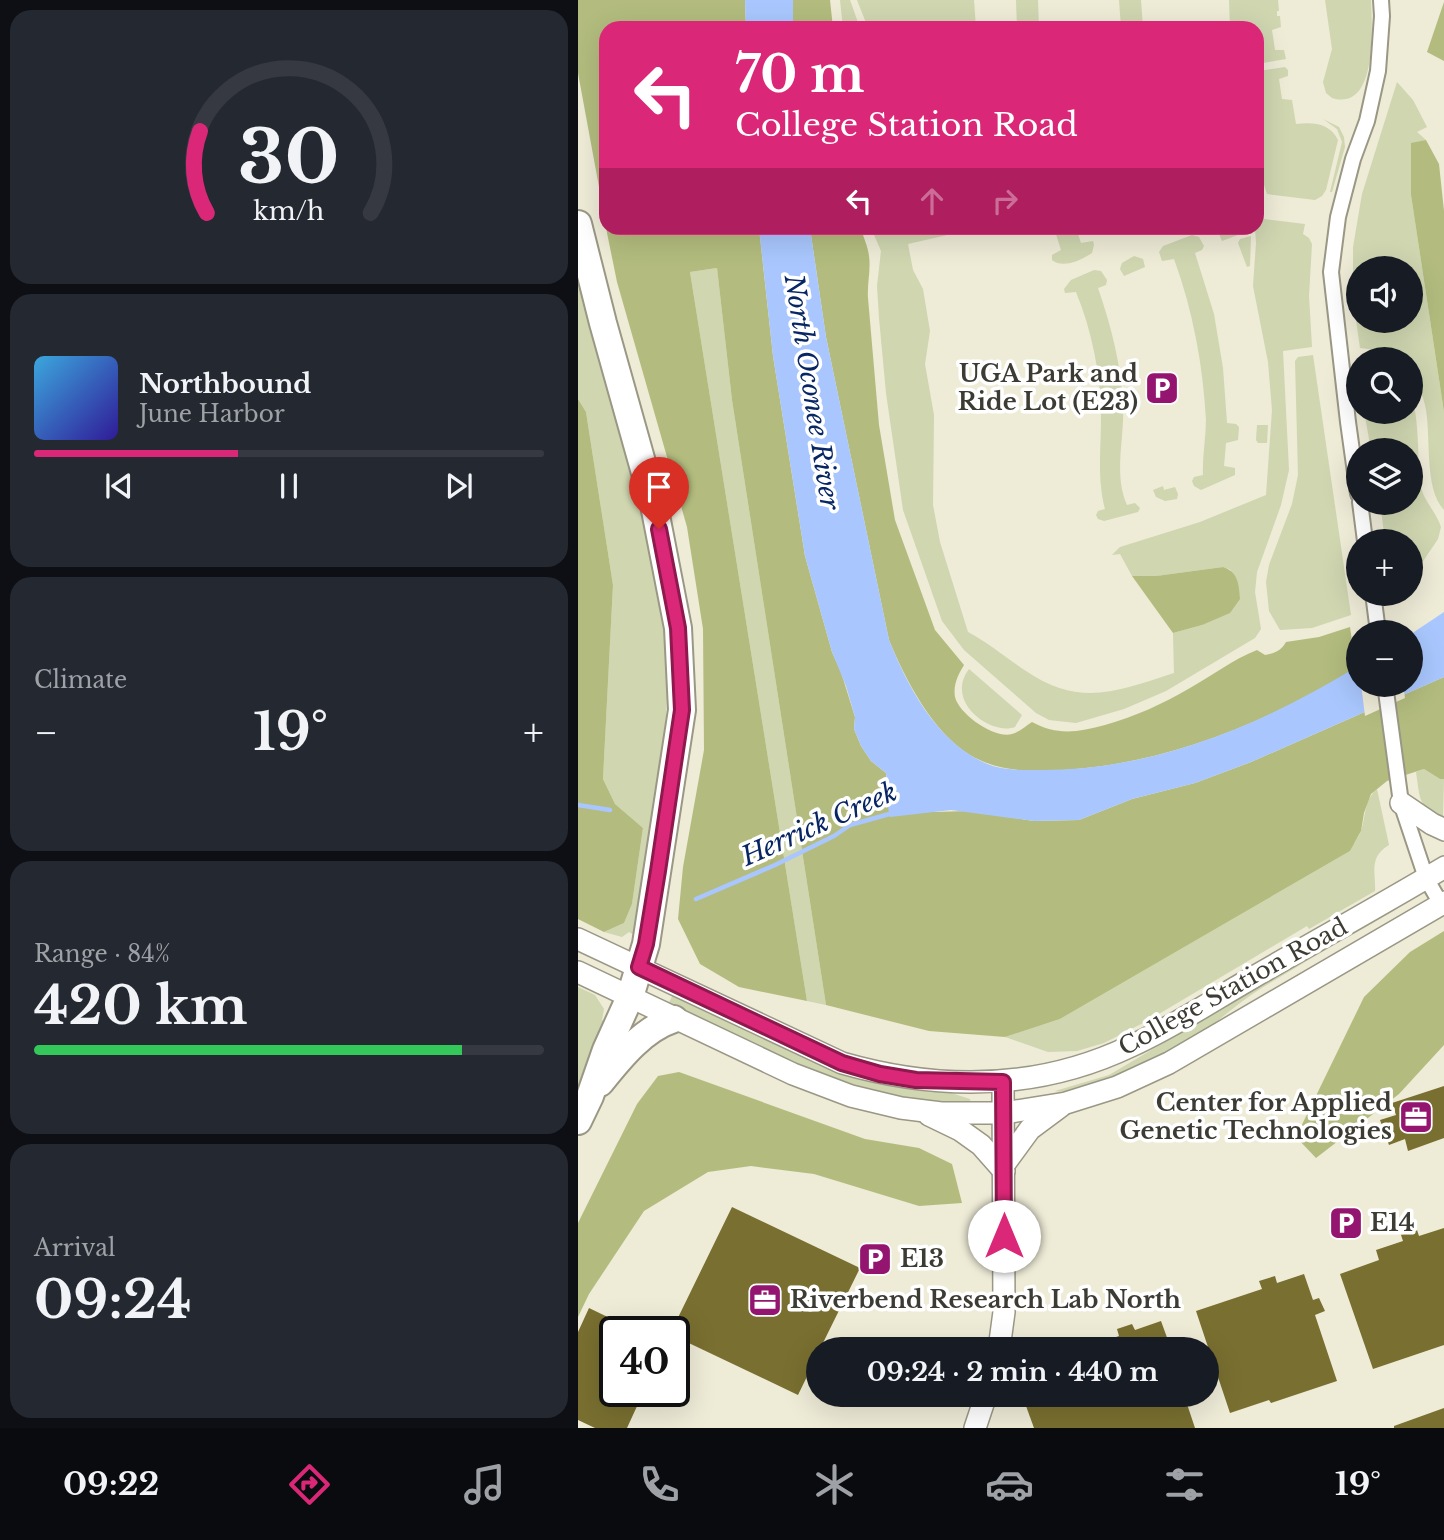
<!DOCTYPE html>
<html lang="en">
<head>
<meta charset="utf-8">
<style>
	:root { --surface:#171b24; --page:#242831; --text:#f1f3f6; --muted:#9ea1a6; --line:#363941; --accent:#db2777 }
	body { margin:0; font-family:"Libre Baskerville",serif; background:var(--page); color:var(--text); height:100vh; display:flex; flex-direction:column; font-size:26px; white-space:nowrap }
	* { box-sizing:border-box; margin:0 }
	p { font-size:23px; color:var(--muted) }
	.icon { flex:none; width:38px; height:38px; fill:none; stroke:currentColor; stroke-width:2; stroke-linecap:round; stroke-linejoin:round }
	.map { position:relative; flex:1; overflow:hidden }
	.sheet { display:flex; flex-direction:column; gap:10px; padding:10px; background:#0d0f14; width:578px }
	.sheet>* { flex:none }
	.top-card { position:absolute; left:21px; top:21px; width:665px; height:214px; border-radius:21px; box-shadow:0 7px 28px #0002; background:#db2777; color:#fff; overflow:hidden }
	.fabs { position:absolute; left:768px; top:256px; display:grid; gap:14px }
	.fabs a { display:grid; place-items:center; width:77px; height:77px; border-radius:50%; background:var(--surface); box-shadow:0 7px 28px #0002; font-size:35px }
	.speed { position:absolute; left:21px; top:1316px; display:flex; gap:14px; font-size:35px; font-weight:700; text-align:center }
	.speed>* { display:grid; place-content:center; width:91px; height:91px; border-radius:50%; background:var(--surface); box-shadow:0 7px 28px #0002; line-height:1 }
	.speed .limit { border:4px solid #111; border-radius:10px; background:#fff; color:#111 }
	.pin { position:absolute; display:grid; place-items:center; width:60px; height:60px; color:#fff; margin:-72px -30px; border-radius:50% 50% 50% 0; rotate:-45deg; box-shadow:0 0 7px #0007 }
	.pin .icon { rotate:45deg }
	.me { position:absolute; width:77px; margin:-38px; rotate:0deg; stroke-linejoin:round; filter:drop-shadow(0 0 5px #0008) }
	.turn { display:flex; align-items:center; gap:24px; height:147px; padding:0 21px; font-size:32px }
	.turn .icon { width:91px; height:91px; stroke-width:2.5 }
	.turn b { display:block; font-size:49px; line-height:60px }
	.lanes { display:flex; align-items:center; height:66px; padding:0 21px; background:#0003; justify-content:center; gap:35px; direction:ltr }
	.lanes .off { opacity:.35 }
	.big { font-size:52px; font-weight:800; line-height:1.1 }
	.sheet .card { flex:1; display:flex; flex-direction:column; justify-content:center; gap:10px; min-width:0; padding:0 24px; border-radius:21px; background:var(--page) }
	.sheet .dial { align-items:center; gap:0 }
	.dial svg { height:182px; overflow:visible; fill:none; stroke:var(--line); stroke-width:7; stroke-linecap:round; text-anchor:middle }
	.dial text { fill:var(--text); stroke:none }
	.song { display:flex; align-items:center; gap:21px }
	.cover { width:84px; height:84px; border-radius:10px; background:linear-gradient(135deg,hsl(200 70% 55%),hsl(250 70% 35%)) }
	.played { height:7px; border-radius:4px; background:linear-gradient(90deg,var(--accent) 40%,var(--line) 40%) }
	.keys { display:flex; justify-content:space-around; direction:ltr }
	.heat { display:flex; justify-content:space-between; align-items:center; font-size:38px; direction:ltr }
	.charge { height:10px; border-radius:5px; background:linear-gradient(90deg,#34c759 84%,var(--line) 0) }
	.trip { position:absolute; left:228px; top:1337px; width:413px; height:70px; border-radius:35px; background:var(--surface); box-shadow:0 7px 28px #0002; font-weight:800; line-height:70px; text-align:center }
	.tab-bar { display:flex; height:112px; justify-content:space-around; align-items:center; background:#090b0e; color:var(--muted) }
	.tab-bar .icon { width:49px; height:49px }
	.tab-bar .on { color:var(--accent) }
	.tab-bar b { font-size:32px; color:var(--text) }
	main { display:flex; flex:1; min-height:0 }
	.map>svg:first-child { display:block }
</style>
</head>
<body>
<main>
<section class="sheet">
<div class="card dial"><svg viewBox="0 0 100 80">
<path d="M14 69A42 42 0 1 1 86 69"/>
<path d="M14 69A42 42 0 0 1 11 33" stroke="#db2777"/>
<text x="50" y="56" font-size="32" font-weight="700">30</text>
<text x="50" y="72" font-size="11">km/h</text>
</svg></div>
<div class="card">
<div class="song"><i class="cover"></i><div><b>Northbound</b><p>June Harbor</p></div></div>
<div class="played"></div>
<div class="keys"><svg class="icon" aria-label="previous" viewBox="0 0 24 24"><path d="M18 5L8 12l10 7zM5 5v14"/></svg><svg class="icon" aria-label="pause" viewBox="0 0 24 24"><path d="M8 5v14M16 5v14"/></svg><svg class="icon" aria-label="next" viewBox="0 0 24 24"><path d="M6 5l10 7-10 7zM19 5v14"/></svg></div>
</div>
<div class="card"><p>Climate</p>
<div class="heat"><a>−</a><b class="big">19°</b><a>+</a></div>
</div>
<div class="card"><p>Range · 84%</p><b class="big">420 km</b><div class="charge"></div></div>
<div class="card"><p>Arrival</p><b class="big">09:24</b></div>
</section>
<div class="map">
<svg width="867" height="1428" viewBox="0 0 867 1428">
	<rect width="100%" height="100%" fill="#eeebd7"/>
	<g fill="#cfd6b0" fill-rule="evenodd">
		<polygon points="262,0 272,0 282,28 265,28"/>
		<polygon points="279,0 396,0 398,28 290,28"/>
		<polygon points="438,0 460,0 461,28 439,28"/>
		<polygon points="541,0 563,0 565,28 543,28"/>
		<polygon points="651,0 700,0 701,11 699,11 699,16 702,16 703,27 694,30 697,50 706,50 708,59 679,64 679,28 652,28"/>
		<path d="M747 0H793C794 27 800 112 754 98L748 93 745 82 754 49Z"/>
		<path d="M707 67 710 70V76L701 79 704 99 714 100 718 124C735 122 752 123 760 140L748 190 744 196 737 200 689 194 679 164 680 71Z"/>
		<path d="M819 82 835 100 849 127 839 132 848 140 833 144V195L866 412V510C845 487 854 436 847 405 843 388 833 376 833 359H821L807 351 782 348 775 299V247L784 194ZM780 268H833V320H780Z"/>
		<polygon points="745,119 761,127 766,137 767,147 754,192 752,192 764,142 759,129"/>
		<path d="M679 218 727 224 725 234 731 238 734 244 731 296 734 347 705 351 711 470 703 505 679 572 677 592 683 629 677 638 588 691 546 709 498 723 471 720 458 713 386 650 364 621 325 510 308 393 301 318 299 286 303 251 293 228H400L330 244 335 270 345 289 352 331 347 364 356 415 355 505 362 542 390 632C411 643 428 658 448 671 502 708 540 691 596 673L595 633 624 625 653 570 645 567 578 576H554L542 554 534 555 542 547 622 522 688 495 694 410 690 362 675 286 678 243 677 228H679Z"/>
		<path d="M476 228H498L503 243 515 241 516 245 514 253C503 260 485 269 474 260V255L483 250Z"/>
		<polygon points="643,228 672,228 673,230 644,241 641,234"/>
		<path d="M614 235 621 237 626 246 624 250 617 253 636 314 645 368 649 423 658 424 661 427 660 440 648 443 646 466 657 468V475L623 490 616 486 614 481 616 477 625 475C624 457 628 438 628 420 625 365 615 311 596 259L584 261 581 252 585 246Z"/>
		<polygon points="673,236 672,266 669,267 660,243 662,239"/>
		<polygon points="0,254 64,507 88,628 90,680 85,767 56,935 51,932 44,937 26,932 46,923 54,904 65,828 37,804 25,779 35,585 8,412 0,399"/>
		<polygon points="556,256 565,259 567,267 546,276 542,269 544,263"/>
		<polygon points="139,268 154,400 248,1005 229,1001 112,272"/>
		<path d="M516 270 523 271 529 280 528 285 520 288C533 326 543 364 545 404 547 437 535 474 549 505L557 503 562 508 560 512 526 521 520 519 518 515 520 511 527 509C519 479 523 449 523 418 523 375 514 331 498 292L487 293 486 289 493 280Z"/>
		<polygon points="735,355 773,615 734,628 702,630 691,611 688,582 691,565 714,504 720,475 717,361 720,357"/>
		<path d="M833 393C842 425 839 451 842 482 844 500 858 511 863 527L860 539 833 579V541H807L802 502H833V450H793L786 411H833Z"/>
		<polygon points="679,425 690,425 689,443 680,443 678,440"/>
		<polygon points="585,486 586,490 597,487 600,494 599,499 587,501 578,497 575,490"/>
		<path d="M391 669 444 715 437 727C413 736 366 702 391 669Z"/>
		<path d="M846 769 862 779H866L865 817 859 819C839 801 842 797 838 772Z"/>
		<path d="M799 789 811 845C790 857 798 874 797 891L731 929 729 926 569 1021 526 1043 499 1051 470 1052 427 1037 482 1019 772 851C775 844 781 837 783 831 788 816 786 800 799 789Z"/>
		<path d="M819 905V909C771 937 722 964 676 993 656 1006 639 1023 620 1035 595 1052 505 1098 477 1091L531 1075Z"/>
		<polygon points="0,987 17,995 26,1009 24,1020 29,1022 0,1089"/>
		<polygon points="95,994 331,1088 373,1093 392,1099 393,1103 390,1105 332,1100 277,1088 234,1072 90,1005"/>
	</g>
	<g fill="#b3bc7e">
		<polygon points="0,0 167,0 168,28 28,28 28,225 0,73"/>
		<polygon points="215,0 252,0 255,28 215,28"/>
		<polygon points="866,2 866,61 849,52"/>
		<polygon points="848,140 861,164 866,211 866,412 833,195 833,143"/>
		<polygon points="28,228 181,228 195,356 227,556 254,652 263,672 277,717 276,729 283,746 293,761 308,773 309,788 307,801 356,812 390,811 456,821 501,820 554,799 617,783 673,762 866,677 866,779 862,779 846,769 809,781 793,794 786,813 783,831 772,851 482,1019 427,1037 351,1031 248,1005 154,400 139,268 112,272 229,1001 161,987 122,964 100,919 105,867 126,750 125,629 109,527 39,282"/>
		<path d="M232 228H283C285 237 290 246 291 256 293 270 289 284 290 298L301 425 317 520 357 630 386 665C380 675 375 685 377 697 381 714 416 739 434 734 441 732 448 726 454 722 479 736 501 732 527 725 558 716 585 704 612 688 635 675 654 660 679 650L687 655C697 653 703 651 708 642L741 637 772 627 778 668C690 722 590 764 485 770 453 772 421 772 392 755 355 733 327 679 311 640L248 337Z"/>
		<polygon points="0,399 8,412 35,585 25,779 37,804 65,828 54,904 46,923 26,932 0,919"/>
		<path d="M645 567C660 572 661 584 662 599L652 613 624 625 595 633 554 576H578Z"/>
		<polygon points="866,931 866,1045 821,1094 738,1158 718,1137 786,997 832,952"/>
		<polygon points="101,1072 287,1139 341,1148 374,1164 384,1203 341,1206 236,1174 173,1166 130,1172 66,1211 11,1294 0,1317 0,1223 59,1104 80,1076"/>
	</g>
	<g fill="#a9c7fe">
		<polygon points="167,0 215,0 215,28 168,28"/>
		<path d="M181 228H232L248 337 311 640C330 687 358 741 407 763 425 771 446 770 465 770 577 770 686 724 780 666V684H833V634L866 612V677L673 762 617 783 554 799 501 820 456 821 373 810 312 817C308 802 310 789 308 773L293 761 283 746 276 729 277 717 268 686 254 652 227 556 195 356Z"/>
	</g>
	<polygon fill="#eeebd7" points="783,684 825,684 827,698 787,716"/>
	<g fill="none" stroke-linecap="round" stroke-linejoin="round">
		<g stroke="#a9c7fe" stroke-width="4.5">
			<polyline points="0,805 32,810"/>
			<polyline points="118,899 197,865 256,836 272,825 315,813"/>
		</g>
	</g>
	<g fill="#796f30">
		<polygon points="866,1086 866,1138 830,1151 827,1139 811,1145 802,1120 818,1115 814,1103"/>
		<polygon points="154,1207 282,1268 242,1349 240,1349 240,1354 220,1395 96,1336 96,1332 93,1332"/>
		<polygon points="866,1228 866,1345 795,1369 762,1274 801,1260 798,1250 825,1241 823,1235 839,1230 841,1236"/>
		<polygon points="726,1274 735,1300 741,1298 747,1311 737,1315 759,1381 693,1403 691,1400 652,1413 618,1311 684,1289 681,1281 697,1276 699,1283"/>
		<polygon points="11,1308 40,1322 21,1360 37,1367 37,1391 66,1391 49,1428 17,1428 0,1420 0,1332"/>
		<polygon points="583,1321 591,1343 573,1349 509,1349 509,1347 541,1336 539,1329 554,1324 557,1330"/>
		<polygon points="444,1395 606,1395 617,1428 456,1428"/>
		<polygon points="866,1408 866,1428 816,1428 816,1426"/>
	</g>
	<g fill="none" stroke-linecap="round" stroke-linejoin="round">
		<g stroke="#9a9785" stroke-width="18">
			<g id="street">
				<polyline points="780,494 770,422 753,272 760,217 775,159 789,121 800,71 804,16 803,0"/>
				<polyline points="782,502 787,541"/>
				<polyline points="795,593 800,632"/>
				<polyline points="807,684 823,803 848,878 863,904"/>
			</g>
		</g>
		<g stroke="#9a9785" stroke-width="24">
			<g id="secondary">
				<polyline points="823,803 854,824 867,830"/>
				<path d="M0 939 264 1063C362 1091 459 1091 553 1046 595 1027 634 1001 674 978 738 941 803 905 867 867"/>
				<polyline points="0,972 215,1074 273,1096 323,1108 363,1113 426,1113 488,1103 539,1087 591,1063 867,902"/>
				<polyline points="351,1115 382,1130 403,1145 426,1171"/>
				<polyline points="425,1166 452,1129 483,1106"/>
				<polyline points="421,1349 426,1312 425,1081"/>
				<polyline points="397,1428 408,1395"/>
			</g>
		</g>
		<g stroke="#9a9785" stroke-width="30">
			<g id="highway">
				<polyline points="0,224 25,323 76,505 100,628 104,710 68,944 52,997 28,1050 12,1096 0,1121"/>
				<path d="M22 1083C42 1058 65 1029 96 1019"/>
			</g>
		</g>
		<use href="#street" stroke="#fff" stroke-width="14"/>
		<use href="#secondary" stroke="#fff" stroke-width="21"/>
		<use href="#highway" stroke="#fff" stroke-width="26"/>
	</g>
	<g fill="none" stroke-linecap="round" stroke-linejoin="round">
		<g stroke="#8e194d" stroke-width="18">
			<polyline id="route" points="81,529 100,628 104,710 80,871 68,944 61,967 264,1063 302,1074 338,1080 425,1082 426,1236"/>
		</g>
		<use href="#route" stroke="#db2777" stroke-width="12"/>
	</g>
	<defs>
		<g id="parking-square" transform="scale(1.75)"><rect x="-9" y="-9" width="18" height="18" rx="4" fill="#94156f" stroke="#fff"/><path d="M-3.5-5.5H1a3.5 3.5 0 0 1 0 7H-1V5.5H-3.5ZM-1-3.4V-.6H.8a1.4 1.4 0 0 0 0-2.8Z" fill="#fff"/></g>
		<g id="office-square" transform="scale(1.75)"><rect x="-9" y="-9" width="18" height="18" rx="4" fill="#94156f" stroke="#fff"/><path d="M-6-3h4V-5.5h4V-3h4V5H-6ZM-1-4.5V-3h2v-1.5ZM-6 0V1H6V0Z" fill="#fff"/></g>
	</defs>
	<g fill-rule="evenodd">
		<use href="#parking-square" x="584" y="388"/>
		<use href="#office-square" x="838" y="1117"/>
		<use href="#parking-square" x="768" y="1223"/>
		<use href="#parking-square" x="297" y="1259"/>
		<use href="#office-square" x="187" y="1300"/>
	</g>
	<g text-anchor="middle" stroke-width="7" stroke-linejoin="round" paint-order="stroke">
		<g font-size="24" font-weight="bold" fill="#3d3c34" stroke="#fff" text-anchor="start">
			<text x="560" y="382" text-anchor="end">UGA Park and<tspan x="560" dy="28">Ride Lot (E23)</tspan></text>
			<text x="814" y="1111" text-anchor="end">Center for Applied<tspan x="814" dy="28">Genetic Technologies</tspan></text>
			<text x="792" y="1231">E14</text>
			<text x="322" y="1267">E13</text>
			<text x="212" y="1308">Riverbend Research Lab North</text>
		</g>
		<g font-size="24" fill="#3d3c34" stroke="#fff">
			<text transform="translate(655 987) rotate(-29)" y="8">College Station Road</text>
		</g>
		<g font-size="26" font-style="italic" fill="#072663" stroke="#fff">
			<text transform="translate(234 392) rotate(81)" y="9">North Oconee River</text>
			<text transform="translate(241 824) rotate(-24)" y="9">Herrick Creek</text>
		</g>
	</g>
</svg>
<div class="fabs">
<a><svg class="icon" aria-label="sound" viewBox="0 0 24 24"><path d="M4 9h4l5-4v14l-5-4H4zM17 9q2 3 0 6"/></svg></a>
<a><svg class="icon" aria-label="search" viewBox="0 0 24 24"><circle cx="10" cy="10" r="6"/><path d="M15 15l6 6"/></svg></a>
<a><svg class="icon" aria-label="layers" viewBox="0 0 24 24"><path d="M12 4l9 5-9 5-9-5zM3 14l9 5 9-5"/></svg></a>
<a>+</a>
<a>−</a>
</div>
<div class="speed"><div class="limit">40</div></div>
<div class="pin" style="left:81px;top:529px;background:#d93025"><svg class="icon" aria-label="arrive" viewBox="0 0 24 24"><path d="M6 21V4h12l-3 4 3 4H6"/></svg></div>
<svg class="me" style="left:426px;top:1236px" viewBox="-20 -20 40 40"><circle r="19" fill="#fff"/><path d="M0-13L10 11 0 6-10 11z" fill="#db2777"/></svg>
<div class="trip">09:24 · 2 min · 440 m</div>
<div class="top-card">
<div class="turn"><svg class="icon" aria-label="left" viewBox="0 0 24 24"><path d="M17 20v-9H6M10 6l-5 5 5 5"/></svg><div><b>70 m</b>College Station Road</div></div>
<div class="lanes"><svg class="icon" aria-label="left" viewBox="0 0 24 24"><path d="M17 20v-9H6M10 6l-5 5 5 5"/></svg><svg class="icon off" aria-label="ahead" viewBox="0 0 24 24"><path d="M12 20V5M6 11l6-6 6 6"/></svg><svg class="icon off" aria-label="right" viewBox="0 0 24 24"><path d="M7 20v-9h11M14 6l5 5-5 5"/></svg></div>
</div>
</div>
</main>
<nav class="tab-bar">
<b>09:22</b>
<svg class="icon on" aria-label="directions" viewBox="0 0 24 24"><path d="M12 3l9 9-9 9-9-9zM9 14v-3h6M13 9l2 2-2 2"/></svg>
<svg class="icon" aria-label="music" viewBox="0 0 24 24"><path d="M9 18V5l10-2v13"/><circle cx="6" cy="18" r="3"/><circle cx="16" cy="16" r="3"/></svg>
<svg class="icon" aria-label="phone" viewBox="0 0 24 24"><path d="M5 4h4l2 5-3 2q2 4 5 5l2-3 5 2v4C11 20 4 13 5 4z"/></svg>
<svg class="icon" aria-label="climate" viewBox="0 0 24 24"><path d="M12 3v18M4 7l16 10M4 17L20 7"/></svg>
<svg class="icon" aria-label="car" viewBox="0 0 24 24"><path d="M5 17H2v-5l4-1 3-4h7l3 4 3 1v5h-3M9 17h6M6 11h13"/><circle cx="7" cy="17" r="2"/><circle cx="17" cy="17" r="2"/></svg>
<svg class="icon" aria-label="filters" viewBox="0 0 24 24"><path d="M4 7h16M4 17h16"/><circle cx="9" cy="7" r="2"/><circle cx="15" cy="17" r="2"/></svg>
<b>19°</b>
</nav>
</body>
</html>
